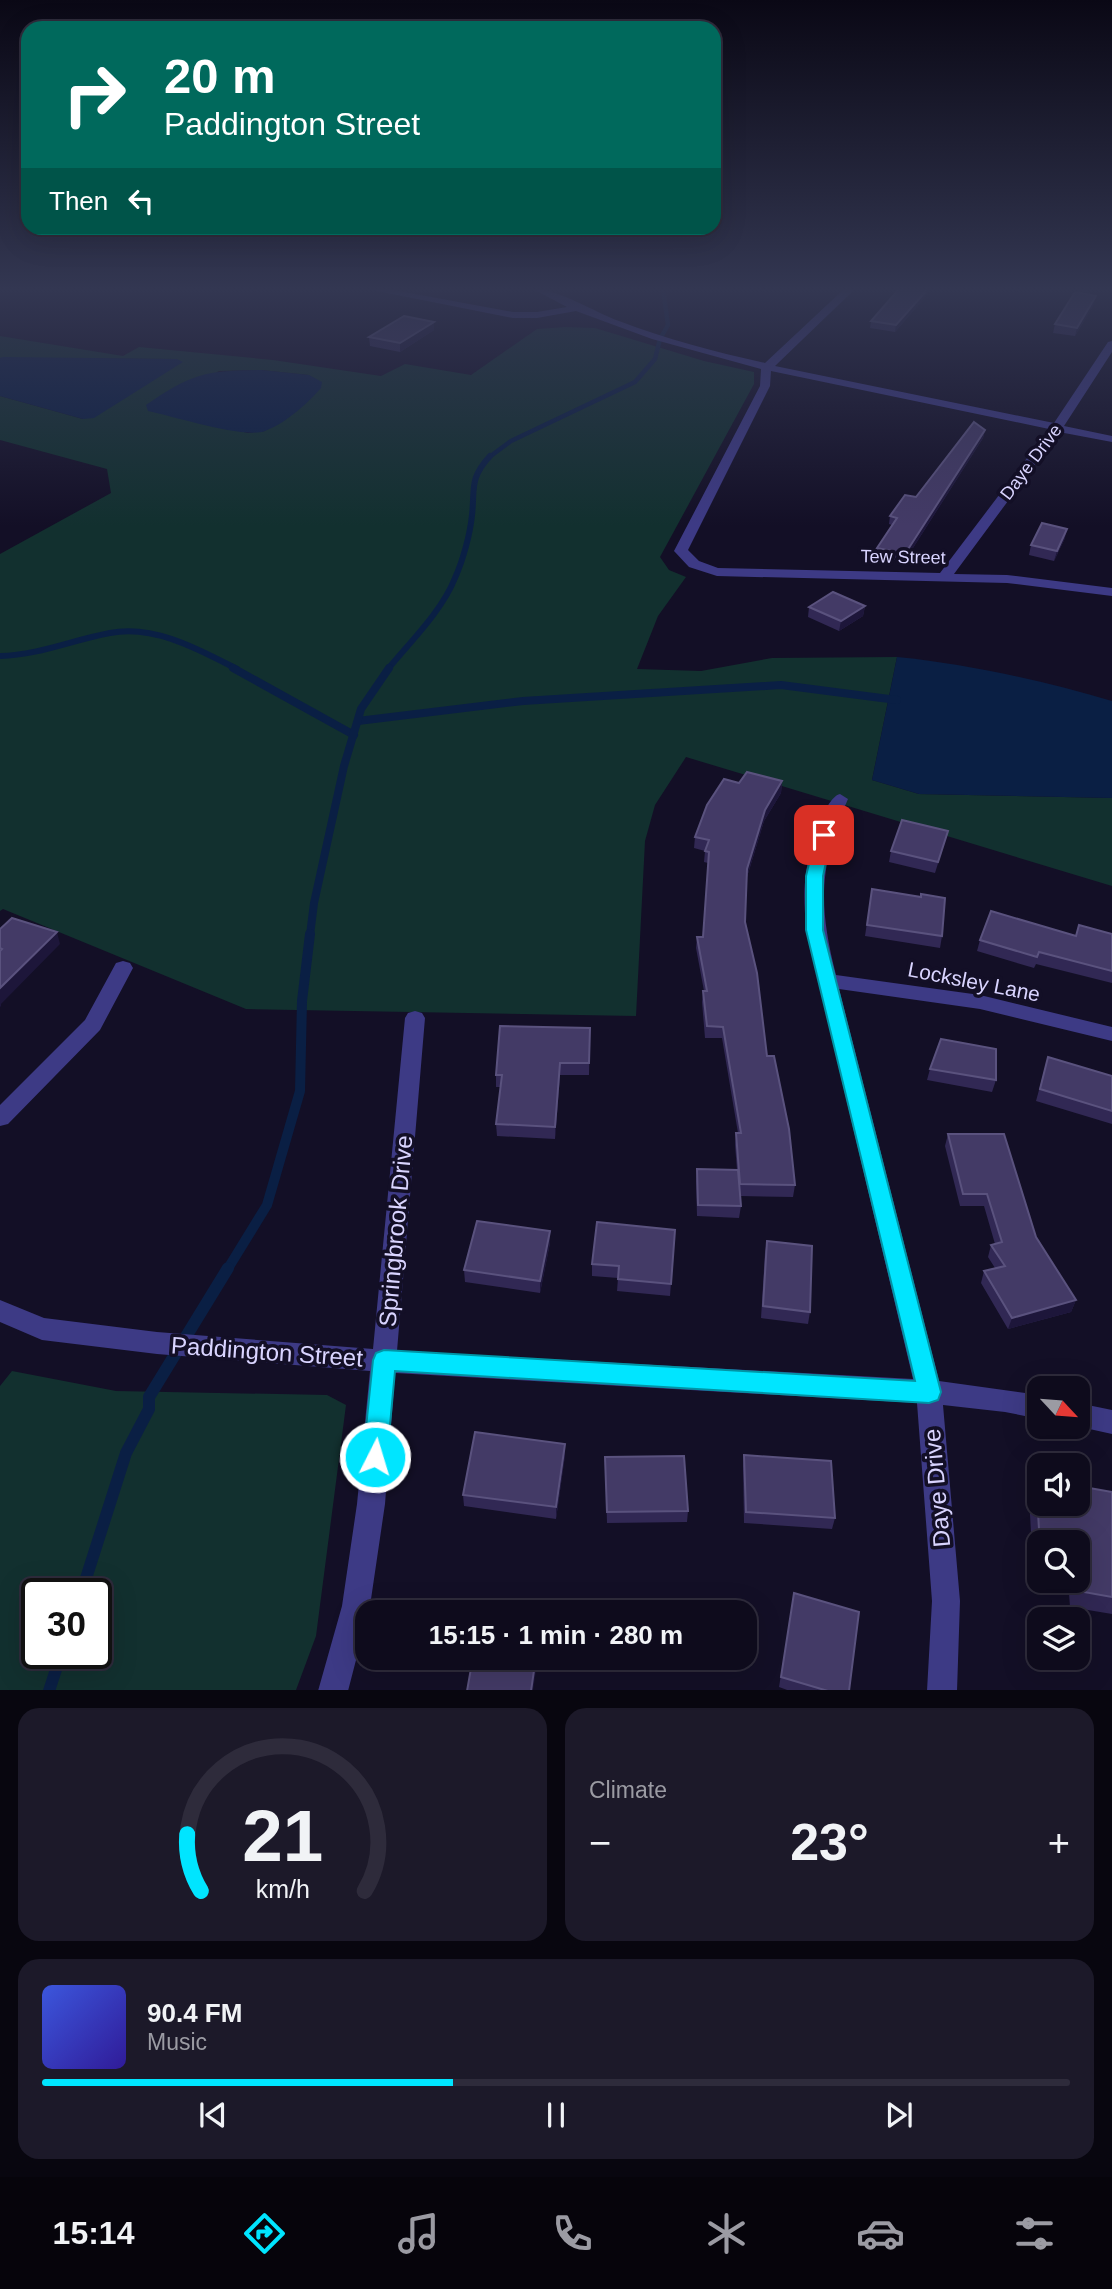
<!DOCTYPE html>
<html lang="en">
<head>
<meta charset="utf-8">
<style>
	:root { --surface:#0e0b1c; --page:#1c1929; --text:#f1f3f6; --muted:#9b9ba3; --line:#2e2b3b; --accent:#00e5ff }
	body { margin:0; font-family:Helvetica,sans-serif; background:var(--page); color:var(--text); height:100vh; display:flex; flex-direction:column; font-size:26px; white-space:nowrap }
	* { box-sizing:border-box; margin:0 }
	p { font-size:23px; color:var(--muted) }
	.icon { flex:none; width:38px; height:38px; fill:none; stroke:currentColor; stroke-width:2; stroke-linecap:round; stroke-linejoin:round }
	.map { position:relative; height:1690px; overflow:hidden }
	.details { display:flex; flex-direction:column; gap:18px; padding:18px; background:#08060f; flex:1 }
	.details>* { flex:none }
	.banner { position:absolute; left:21px; top:21px; width:700px; height:214px; border-radius:21px; box-shadow:0 7px 28px #0002,0 0 0 2px var(--line); background:#00695c; color:#fff; overflow:hidden }
	.needle { width:46px; rotate:116deg }
	.buttons { position:absolute; left:1027px; top:1376px; display:grid; gap:14px }
	.buttons a { display:grid; place-items:center; width:63px; height:63px; border-radius:14px; background:var(--surface); box-shadow:0 7px 28px #0002,0 0 0 2px var(--line); font-size:35px }
	.speed { position:absolute; left:21px; top:1578px; display:flex; gap:14px; font-size:35px; font-weight:700; text-align:center }
	.speed>* { display:grid; place-content:center; width:91px; height:91px; border-radius:50%; background:var(--surface); box-shadow:0 7px 28px #0002,0 0 0 2px var(--line); line-height:1 }
	.speed .limit { border:4px solid #111; border-radius:10px; background:#fff; color:#111 }
	.pin { position:absolute; display:grid; place-items:center; width:60px; height:60px; color:#fff; margin:-30px; border-radius:14px; box-shadow:0 4px 10px #0006 }
	.me { position:absolute; width:77px; margin:-38px; rotate:5deg; stroke-linejoin:round; filter:drop-shadow(0 0 5px #0008) }
	.turn { display:flex; align-items:center; gap:24px; height:147px; padding:0 28px; font-size:32px }
	.turn .icon { width:91px; height:91px; stroke-width:2.5 }
	.turn b { display:block; font-size:49px; line-height:60px }
	.then { display:flex; align-items:center; height:66px; padding:0 28px; background:#0003; gap:14px; font-size:26px }
	.big { font-size:52px; font-weight:700; line-height:1.1 }
	.details .tile { flex:1; display:flex; flex-direction:column; justify-content:center; gap:10px; min-width:0; padding:0 24px; border-radius:21px; background:var(--page) }
	.details .dial { align-items:center; gap:0 }
	.dial svg { height:182px; overflow:visible; fill:none; stroke:var(--line); stroke-width:7; stroke-linecap:round; text-anchor:middle }
	.dial text { fill:var(--text); stroke:none }
	.song { display:flex; align-items:center; gap:21px }
	.cover { width:84px; height:84px; border-radius:10px; background:linear-gradient(135deg,hsl(230 70% 55%),hsl(250 70% 35%)) }
	.played { height:7px; border-radius:4px; background:linear-gradient(90deg,var(--accent) 40%,var(--line) 40%) }
	.keys { display:flex; justify-content:space-around; direction:ltr }
	.heat { display:flex; justify-content:space-between; align-items:center; font-size:38px; direction:ltr }
	.details .tiles { flex:1; display:grid; gap:18px; grid-template-columns:1fr 1fr }
	.tile:last-child { grid-column:span 2 }
	.trip { position:absolute; left:355px; top:1600px; width:402px; height:70px; border-radius:21px; background:var(--surface); box-shadow:0 7px 28px #0002,0 0 0 2px var(--line); font-weight:700; line-height:70px; text-align:center }
	.menu { display:flex; height:112px; justify-content:space-around; align-items:center; background:#06040b; color:var(--muted) }
	.menu .icon { width:49px; height:49px }
	.menu .on { color:var(--accent) }
	.menu b { font-size:32px; color:var(--text) }
	.map>svg:first-child { display:block }
</style>
</head>
<body>
<div class="map">
<svg width="1112" height="1691" viewBox="0 0 1112 1691">
	<rect width="100%" height="100%" fill="#130f26"/>
	<g fill="#12302f" fill-rule="evenodd">
		<path d="M565 327 595 328 704 361 754 372V384L660 557 669 570 686 577 658 616 637 669 701 671 772 658 897 657 872 780 919 794 1112 798V886L686 757 655 805 645 841 636 1016 246 1009 3 909 0 911V554L111 493 107 469 0 440V396L83 419 177 359 0 358V336L123 356 139 347 273 360 381 376 405 364 471 375 537 329ZM261 370 309 375 265 431 248 433 148 410 219 371Z"/>
		<path d="M12 1371 116 1391 327 1395 346 1405 316 1636 296 1690H0V1386ZM37 1594H96V1654H37Z"/>
	</g>
	<g fill="#0a1f44">
		<polygon points="3,357 177,359 183,362 94,418 83,419 0,396 0,358"/>
		<path d="M261 370 309 375 322 382 321 388C307 404 286 423 265 431 244 439 173 416 148 411L146 405C193 373 205 371 261 370Z"/>
		<path d="M897 657C969 664 1043 681 1112 701V798L919 794 872 780Z"/>
	</g>
	<g fill="none" stroke-linecap="round" stroke-linejoin="round">
		<polyline stroke="#0a1f44" stroke-width="4.5" points="488,458 511,441 635,382 655,359 660,339 668,325 663,289"/>
		<g stroke="#0a1f44" stroke-width="6">
			<path d="M0 656C39 655 72 640 110 633 154 624 200 650 237 669"/>
			<path d="M388 669C410 642 442 611 455 578 463 560 470 535 472 515 475 488 469 479 490 456"/>
		</g>
		<g stroke="#0a1f44" stroke-width="8">
			<polyline points="233,668 354,735"/>
			<polyline points="358,721 523,701 781,685 897,700"/>
			<polyline points="310,935 314,903 344,766 361,709 389,668"/>
		</g>
		<polyline stroke="#0a1f44" stroke-width="10" points="227,1270 267,1205 300,1091 302,1001 310,934"/>
		<g stroke="#0a1f44" stroke-width="12">
			<polyline points="81,1594 126,1453 149,1409 149,1397 228,1268"/>
			<polyline points="49,1691 61,1654"/>
		</g>
		<g fill="#3d3a85" fill-rule="evenodd">
			<path d="M367 289H388L513 312H537L567 307 533 289C559 289 594 312 619 321 666 339 716 352 765 363L844 289H855L775 366 1054 423 1108 342 1112 341V352L1064 426 1112 436V442L1059 432 954 574 1007 575 1112 588V596L1007 583 717 576 689 567 674 551 760 386 761 369 652 339 576 311 537 318H513ZM771 371 1049 429 940 573 718 568 699 561 688 550 770 386Z"/>
			<path d="M840 794 848 799C819 866 818 904 836 975L980 995 1112 1027V1041L980 1009 839 989 939 1381 1040 1395V1419L1005 1412 943 1405 960 1601 957 1691H927L932 1601 917 1403 395 1373 385 1504 370 1606 348 1691H318L342 1606 357 1504 370 1371 157 1354 42 1340 0 1322V1300L44 1318 157 1332 373 1349 405 1018 408 1013 415 1011 422 1013 425 1018 397 1351 913 1379 806 930C805 912 803 892 806 874 808 857 823 798 840 794Z"/>
			<polygon points="123,961 130,963 133,968 100,1030 8,1124 0,1126 0,1105 85,1020 116,963"/>
			<polygon points="1078,1403 1112,1410 1112,1434 1076,1426"/>
		</g>
	</g>
	<g fill="#312854">
		<polygon points="899,289 932,289 895,332 870,328 871,321"/>
		<polygon points="1065,289 1089,289 1087,292"/>
		<polygon points="1094,304 1075,336 1053,333 1055,324"/>
		<polygon points="434,330 400,352 370,346 369,337"/>
		<polygon points="985,430 983,438 904,562 876,556 877,548 892,525 889,524 890,516 916,497"/>
		<polygon points="1065,538 1054,561 1029,555 1031,545"/>
		<polygon points="865,606 863,616 839,631 808,617 809,607"/>
		<polygon points="782,781 781,793 764,821 747,877 745,922 767,1056 795,1185 793,1197 740,1196 741,1206 739,1218 697,1216 696,1181 697,1169 737,1170 735,1145 736,1133 738,1133 722,1038 705,1038 702,1002 703,991 704,991 696,948 697,937 703,937 708,863 704,862 705,851 694,848 695,837 739,783"/>
		<polygon points="948,831 935,873 889,862 891,851"/>
		<polygon points="872,889 942,936 940,948 865,936"/>
		<polygon points="1112,934 1112,983 1036,964 1034,968 977,951 980,940"/>
		<polygon points="590,1028 589,1075 560,1075 555,1139 497,1136 496,1124 501,1087 496,1087 496,1075"/>
		<polygon points="1048,1057 1112,1076 1112,1124 1036,1101"/>
		<polygon points="930,1069 996,1080 992,1092 927,1080"/>
		<polygon points="948,1134 1036,1237 1076,1300 1071,1312 1008,1329 981,1283 984,1271 995,1268 988,1257 991,1245 995,1244 984,1206 960,1206 945,1146"/>
		<polygon points="675,1230 670,1296 617,1291 618,1278 592,1276 592,1264"/>
		<polygon points="550,1231 550,1243 540,1293 465,1282 464,1270"/>
		<polygon points="767,1241 810,1312 808,1324 761,1318 765,1252"/>
		<polygon points="565,1455 556,1519 464,1506 463,1495"/>
		<polygon points="744,1455 835,1518 832,1529 744,1523 743,1466"/>
		<polygon points="605,1457 688,1511 687,1522 607,1523"/>
		<polygon points="1036,1479 1112,1492 1112,1614 1070,1607 1068,1580 1078,1580 1078,1542 1040,1542 1040,1571 1033,1569 1029,1496"/>
		<polygon points="794,1593 849,1691 790,1691 779,1687"/>
	</g>
	<g fill="#1d163a">
		<polygon points="928,289 932,289 895,332 896,325"/>
		<polygon points="1096,296 1094,304 1075,336 1077,328"/>
		<polygon points="434,322 434,330 400,352 400,343"/>
		<polygon points="985,430 983,438 904,562 905,554"/>
		<polygon points="1067,529 1065,538 1054,561 1057,551"/>
		<polygon points="865,606 863,616 839,631 841,621"/>
		<polygon points="782,781 781,793 764,821 746,880 747,869 765,810"/>
		<polygon points="57,932 60,944 1,1004 1,1006 0,1007 0,988"/>
		<polygon points="560,1063 560,1075 555,1139 555,1127"/>
		<polygon points="550,1231 550,1243 540,1293 540,1281"/>
		<polygon points="1076,1300 1071,1312 1008,1329 1012,1318"/>
		<polygon points="565,1444 565,1455 556,1519 556,1507"/>
		<polygon points="536,1657 538,1657 533,1691 531,1691"/>
	</g>
	<g fill="#433a66" stroke="#5a527e" stroke-width="2">
		<polygon points="899,289 928,289 896,325 871,321"/>
		<polygon points="1075,292 1096,296 1077,328 1055,324"/>
		<polygon points="404,316 434,322 400,343 369,337"/>
		<polygon points="974,422 985,430 905,554 877,548 897,518 890,516 905,495 916,497"/>
		<polygon points="1042,523 1067,529 1057,551 1031,545"/>
		<polygon points="833,592 865,606 841,621 809,607"/>
		<polygon points="747,772 782,781 765,810 747,869 745,922 757,973 767,1056 774,1056 789,1129 795,1185 740,1184 736,1133 741,1133 723,1027 707,1026 703,991 707,991 697,937 703,937 709,852 705,851 709,840 695,837 707,805 724,779 739,783"/>
		<polygon points="902,820 948,831 938,862 891,851"/>
		<polygon points="872,889 921,897 921,894 945,898 942,936 867,925"/>
		<polygon points="991,911 1076,936 1079,925 1112,934 1112,971 1039,952 1037,957 980,940"/>
		<polygon points="12,918 57,932 0,988 0,951 2,949 0,948 0,929"/>
		<polygon points="500,1026 590,1028 589,1063 560,1063 555,1127 496,1124 502,1075 496,1075"/>
		<polygon points="941,1039 996,1049 996,1080 930,1069"/>
		<polygon points="1048,1057 1112,1076 1112,1111 1040,1089"/>
		<polygon points="948,1134 1004,1134 1036,1237 1076,1300 1012,1318 984,1271 1005,1266 991,1245 1002,1242 987,1194 963,1194"/>
		<polygon points="697,1169 738,1170 741,1206 698,1205"/>
		<polygon points="477,1221 550,1231 540,1281 464,1270"/>
		<polygon points="597,1222 675,1230 671,1284 618,1279 619,1266 592,1264"/>
		<polygon points="767,1241 812,1246 810,1312 763,1306"/>
		<polygon points="475,1432 565,1444 556,1507 463,1495"/>
		<polygon points="744,1455 831,1461 835,1518 746,1512"/>
		<polygon points="684,1456 688,1511 607,1512 605,1457"/>
		<polygon points="1036,1479 1040,1480 1040,1503 1078,1503 1078,1486 1112,1492 1112,1597 1078,1591 1078,1542 1040,1542 1040,1546"/>
		<polygon points="794,1593 859,1612 849,1691 828,1691 781,1677"/>
		<polygon points="473,1657 536,1657 531,1691 467,1691"/>
	</g>
	<linearGradient id="sky" x2="0" y2="1"><stop stop-color="#0a0815"/><stop offset="0.55" stop-color="#333752"/><stop offset="1" stop-color="#333752" stop-opacity="0"/></linearGradient>
	<rect width="1112" height="526" fill="url(#sky)"/>
	<polygon fill="#00e5ff" stroke="#0095a6" stroke-width="2" points="824,830 832,835 823,876 823,930 941,1392 938,1400 929,1403 395,1371 387,1457 384,1465 375,1468 367,1465 363,1457 373,1360 376,1353 384,1350 915,1381 806,930 806,876 816,835"/>
	<g text-anchor="middle" stroke-width="7" stroke-linejoin="round" paint-order="stroke">
		<g font-size="18" fill="#d9d4ff" stroke="#130f26">
			<text transform="translate(1031 462) rotate(-53)" y="6">Daye Drive</text>
			<text transform="translate(903 557) rotate(1)" y="6">Tew Street</text>
		</g>
		<g font-size="21" fill="#d9d4ff" stroke="#130f26">
			<text transform="translate(974 982) rotate(11)" y="7">Locksley Lane</text>
		</g>
		<g font-size="24" fill="#d9d4ff" stroke="#130f26">
			<text transform="translate(396 1231) rotate(-85)" y="8">Springbrook Drive</text>
			<text transform="translate(267 1352) rotate(4)" y="8">Paddington Street</text>
			<text transform="translate(937 1488) rotate(-95)" y="8">Daye Drive</text>
		</g>
	</g>
</svg>
<div class="buttons">
<a><svg class="needle" viewBox="-14 -14 28 28"><path d="M0-13l5 13h-10z" fill="#e53935"/><path d="M0 13l5-13h-10z" fill="#9b9ba3"/></svg></a>
<a><svg class="icon" aria-label="sound" viewBox="0 0 24 24"><path d="M4 9h4l5-4v14l-5-4H4zM17 9q2 3 0 6"/></svg></a>
<a><svg class="icon" aria-label="search" viewBox="0 0 24 24"><circle cx="10" cy="10" r="6"/><path d="M15 15l6 6"/></svg></a>
<a><svg class="icon" aria-label="layers" viewBox="0 0 24 24"><path d="M12 4l9 5-9 5-9-5zM3 14l9 5 9-5"/></svg></a>
</div>
<div class="speed"><div class="limit">30</div></div>
<div class="pin" style="left:824px;top:835px;background:#d93025"><svg class="icon" aria-label="arrive" viewBox="0 0 24 24"><path d="M6 21V4h12l-3 4 3 4H6"/></svg></div>
<svg class="me" style="left:375px;top:1457px" viewBox="-20 -20 40 40"><circle r="17" fill="#00e5ff" stroke="#fff" stroke-width="3"/><path d="M0-11L8 9 0 5-8 9z" fill="#fff"/></svg>
<div class="trip">15:15 · 1 min · 280 m</div>
<div class="banner">
<div class="turn"><svg class="icon" aria-label="right" viewBox="0 0 24 24"><path d="M7 20v-9h11M14 6l5 5-5 5"/></svg><div><b>20 m</b>Paddington Street</div></div>
<div class="then">Then<svg class="icon" aria-label="left" viewBox="0 0 24 24"><path d="M17 20v-9H6M10 6l-5 5 5 5"/></svg></div>
</div>
</div>
<section class="details">
<div class="tiles">
<div class="tile dial"><svg viewBox="0 0 100 80">
<path d="M14 69A42 42 0 1 1 86 69"/>
<path d="M14 69A42 42 0 0 1 8 44" stroke="#00e5ff"/>
<text x="50" y="56" font-size="32" font-weight="700">21</text>
<text x="50" y="72" font-size="11">km/h</text>
</svg></div>
<div class="tile"><p>Climate</p>
<div class="heat"><a>−</a><b class="big">23°</b><a>+</a></div>
</div>
<div class="tile">
<div class="song"><i class="cover"></i><div><b>90.4 FM</b><p>Music</p></div></div>
<div class="played"></div>
<div class="keys"><svg class="icon" aria-label="previous" viewBox="0 0 24 24"><path d="M18 5L8 12l10 7zM5 5v14"/></svg><svg class="icon" aria-label="pause" viewBox="0 0 24 24"><path d="M8 5v14M16 5v14"/></svg><svg class="icon" aria-label="next" viewBox="0 0 24 24"><path d="M6 5l10 7-10 7zM19 5v14"/></svg></div>
</div>
</div>
</section>
<nav class="menu">
<b>15:14</b>
<svg class="icon on" aria-label="directions" viewBox="0 0 24 24"><path d="M12 3l9 9-9 9-9-9zM9 14v-3h6M13 9l2 2-2 2"/></svg>
<svg class="icon" aria-label="music" viewBox="0 0 24 24"><path d="M9 18V5l10-2v13"/><circle cx="6" cy="18" r="3"/><circle cx="16" cy="16" r="3"/></svg>
<svg class="icon" aria-label="phone" viewBox="0 0 24 24"><path d="M5 4h4l2 5-3 2q2 4 5 5l2-3 5 2v4C11 20 4 13 5 4z"/></svg>
<svg class="icon" aria-label="climate" viewBox="0 0 24 24"><path d="M12 3v18M4 7l16 10M4 17L20 7"/></svg>
<svg class="icon" aria-label="car" viewBox="0 0 24 24"><path d="M5 17H2v-5l4-1 3-4h7l3 4 3 1v5h-3M9 17h6M6 11h13"/><circle cx="7" cy="17" r="2"/><circle cx="17" cy="17" r="2"/></svg>
<svg class="icon" aria-label="filters" viewBox="0 0 24 24"><path d="M4 7h16M4 17h16"/><circle cx="9" cy="7" r="2"/><circle cx="15" cy="17" r="2"/></svg>
</nav>
</body>
</html>
